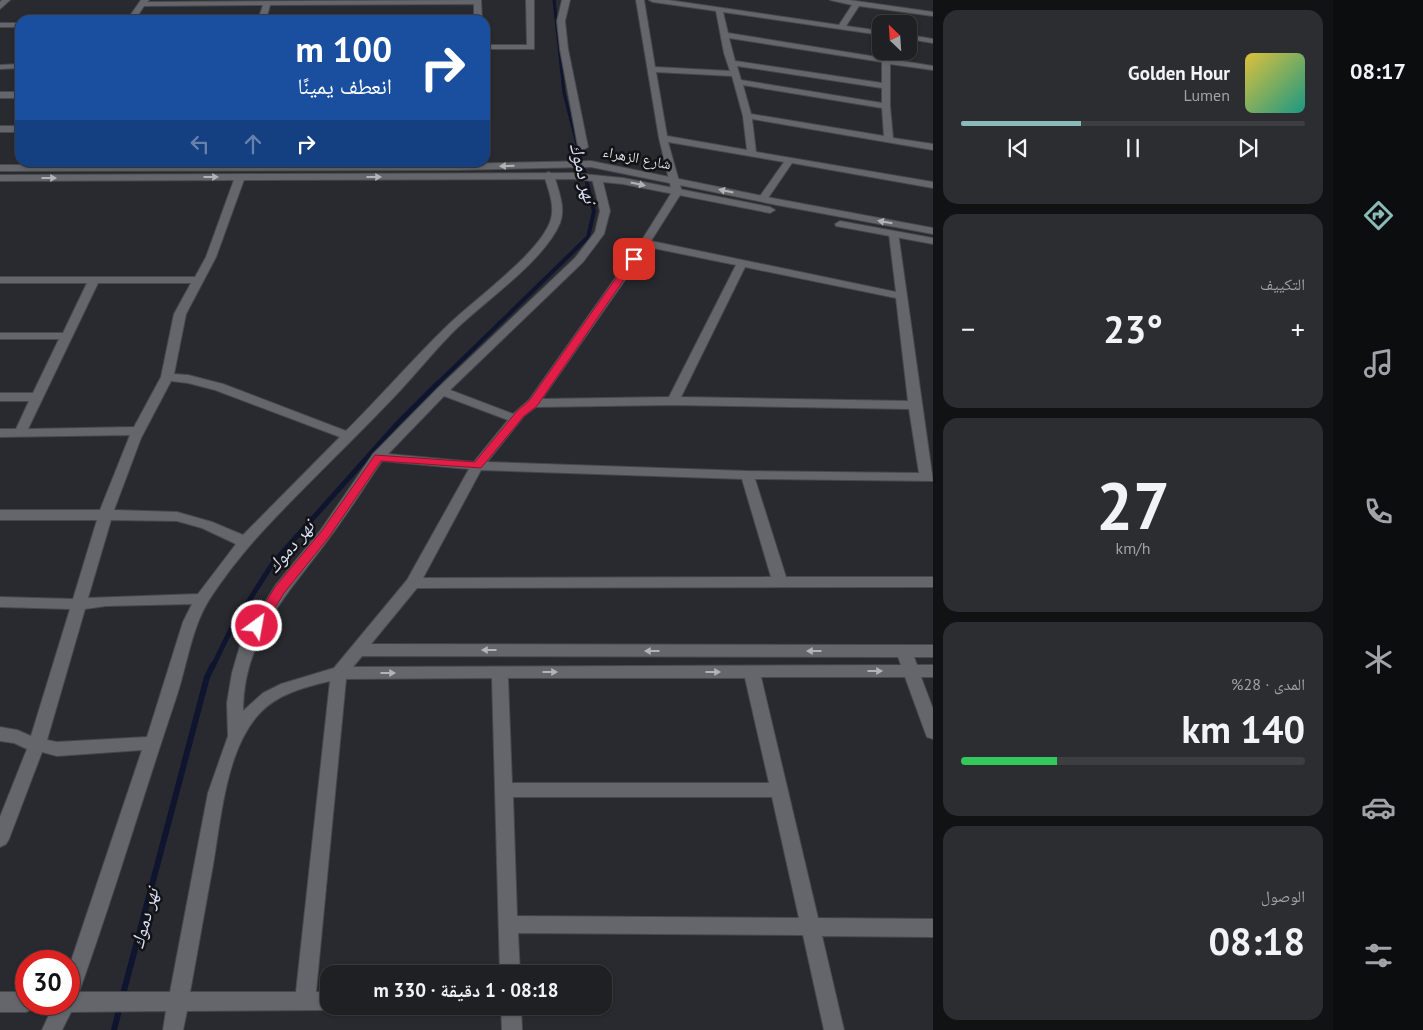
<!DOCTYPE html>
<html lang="ar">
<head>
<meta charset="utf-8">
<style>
	:root { --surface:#1f2023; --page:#2c2d30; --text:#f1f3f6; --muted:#a1a3a6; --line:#3c3e41; --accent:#8bbbb9 }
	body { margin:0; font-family:"PT Sans","Noto Naskh Arabic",sans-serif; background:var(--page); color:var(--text); direction:rtl; height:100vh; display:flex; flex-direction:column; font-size:19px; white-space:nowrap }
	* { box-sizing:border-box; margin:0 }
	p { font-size:16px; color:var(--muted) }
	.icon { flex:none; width:28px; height:28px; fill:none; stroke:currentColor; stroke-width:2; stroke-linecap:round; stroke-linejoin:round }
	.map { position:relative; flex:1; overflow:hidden; direction:ltr }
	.drawer { display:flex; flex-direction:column; gap:10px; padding:10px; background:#111213; width:400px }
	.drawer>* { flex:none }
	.banner { position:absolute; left:15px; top:15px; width:475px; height:152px; border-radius:15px; box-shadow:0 1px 4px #0004,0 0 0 1px var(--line); direction:rtl; background:#1a4fa0; color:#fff; overflow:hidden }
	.needle { width:32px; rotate:335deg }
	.tools { position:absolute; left:872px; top:15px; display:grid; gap:10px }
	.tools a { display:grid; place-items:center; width:45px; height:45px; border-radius:10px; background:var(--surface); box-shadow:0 1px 4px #0004,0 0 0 1px var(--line); font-size:25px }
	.speed { position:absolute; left:15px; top:950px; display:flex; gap:10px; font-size:25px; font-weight:700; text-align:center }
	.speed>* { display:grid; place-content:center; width:65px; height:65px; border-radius:50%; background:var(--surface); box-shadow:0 1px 4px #0004,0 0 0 1px var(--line); line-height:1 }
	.speed .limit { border:8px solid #d22; background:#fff; color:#111 }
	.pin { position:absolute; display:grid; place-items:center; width:42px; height:42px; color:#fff; margin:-21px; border-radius:10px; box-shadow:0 2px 8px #0006 }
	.me { position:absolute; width:55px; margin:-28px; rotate:32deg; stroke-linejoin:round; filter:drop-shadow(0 0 4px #0008) }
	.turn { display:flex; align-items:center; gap:18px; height:105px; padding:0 15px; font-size:22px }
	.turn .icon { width:65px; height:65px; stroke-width:2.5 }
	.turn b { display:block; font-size:35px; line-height:42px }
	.lanes { display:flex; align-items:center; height:48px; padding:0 15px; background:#0003; justify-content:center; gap:25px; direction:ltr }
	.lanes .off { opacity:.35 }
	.big { font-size:38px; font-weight:700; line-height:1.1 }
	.drawer .card { flex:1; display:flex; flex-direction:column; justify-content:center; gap:8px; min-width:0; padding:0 18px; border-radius:15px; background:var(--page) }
	.drawer .dial { align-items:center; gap:0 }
	.dial b { font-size:65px; line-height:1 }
	.song { display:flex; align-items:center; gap:15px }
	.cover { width:60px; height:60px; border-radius:8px; background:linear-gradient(135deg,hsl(50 70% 55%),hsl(170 70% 35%)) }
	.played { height:5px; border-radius:2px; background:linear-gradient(90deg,var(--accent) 35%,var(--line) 35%) }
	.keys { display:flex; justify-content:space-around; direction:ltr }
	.heat { display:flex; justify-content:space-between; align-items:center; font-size:28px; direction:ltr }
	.charge { height:8px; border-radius:4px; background:linear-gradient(90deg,#34c759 28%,var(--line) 0) }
	.trip { position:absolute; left:320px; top:965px; width:292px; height:50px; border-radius:15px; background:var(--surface); box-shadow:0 1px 4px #0004,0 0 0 1px var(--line); font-weight:700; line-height:50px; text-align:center; direction:rtl }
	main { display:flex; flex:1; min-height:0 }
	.menu { display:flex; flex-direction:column; width:90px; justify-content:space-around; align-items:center; background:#0c0d0e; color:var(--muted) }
	.menu .icon { width:35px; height:35px }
	.menu .active { color:var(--accent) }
	.menu b { font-size:22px; color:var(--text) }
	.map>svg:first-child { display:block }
</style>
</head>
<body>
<main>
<nav class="menu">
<b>08:17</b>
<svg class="icon active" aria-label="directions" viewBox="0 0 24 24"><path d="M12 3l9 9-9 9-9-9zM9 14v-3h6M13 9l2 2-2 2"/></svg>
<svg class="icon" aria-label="music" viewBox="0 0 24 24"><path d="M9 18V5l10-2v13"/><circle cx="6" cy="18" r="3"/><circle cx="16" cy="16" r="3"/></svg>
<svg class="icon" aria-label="phone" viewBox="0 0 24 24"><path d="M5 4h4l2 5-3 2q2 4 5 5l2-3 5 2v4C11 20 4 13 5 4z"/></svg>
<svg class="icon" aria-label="climate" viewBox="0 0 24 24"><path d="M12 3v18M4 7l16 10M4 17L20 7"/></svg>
<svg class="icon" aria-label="car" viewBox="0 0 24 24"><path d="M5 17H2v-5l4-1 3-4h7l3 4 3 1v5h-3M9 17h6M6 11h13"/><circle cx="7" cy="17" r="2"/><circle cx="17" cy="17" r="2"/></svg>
<svg class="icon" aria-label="filters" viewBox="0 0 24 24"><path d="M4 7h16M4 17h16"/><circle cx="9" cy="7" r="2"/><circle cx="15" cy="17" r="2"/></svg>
</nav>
<section class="drawer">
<div class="card">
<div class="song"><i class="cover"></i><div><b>Golden Hour</b><p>Lumen</p></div></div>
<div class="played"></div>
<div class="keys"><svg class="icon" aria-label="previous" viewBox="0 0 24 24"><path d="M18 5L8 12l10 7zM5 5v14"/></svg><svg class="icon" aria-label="pause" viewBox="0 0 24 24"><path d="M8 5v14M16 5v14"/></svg><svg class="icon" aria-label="next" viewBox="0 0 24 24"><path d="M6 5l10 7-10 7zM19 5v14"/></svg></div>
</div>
<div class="card"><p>التكييف</p>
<div class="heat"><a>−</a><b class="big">23°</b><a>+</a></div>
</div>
<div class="card dial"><b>27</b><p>km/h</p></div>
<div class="card"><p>المدى · 28%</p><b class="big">140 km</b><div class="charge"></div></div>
<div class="card"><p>الوصول</p><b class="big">08:18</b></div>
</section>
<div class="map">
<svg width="933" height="1030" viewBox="0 0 933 1030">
	<rect width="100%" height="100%" fill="#292a2f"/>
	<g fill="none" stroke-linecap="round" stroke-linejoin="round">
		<polyline stroke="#0f142f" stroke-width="3" points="554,0 564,93 583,168"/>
		<polyline stroke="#0f142f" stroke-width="4" points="436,385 588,237 594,211 583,167"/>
		<polyline stroke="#0f142f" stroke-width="5" points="213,666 232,627 273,563 397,424 438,383"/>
		<g stroke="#0f142f" stroke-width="6">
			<polyline points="122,998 207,677 213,665"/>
			<polyline points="114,1030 120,1006"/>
		</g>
		<g stroke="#46484b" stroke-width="2">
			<g id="minor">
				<polygon points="2,0 10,0 0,9 0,2"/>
				<polygon points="141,0 149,0 147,2 481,0 482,20 474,20 474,4 270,5 266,20 258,20 263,5 144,6 135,20 127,20"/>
				<polygon points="526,0 534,0 534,49 485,49 485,45 527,45"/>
				<polygon points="562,0 570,0 565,21 568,49 588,147 583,150 578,147 560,49 557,21"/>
				<path d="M636 0H644L655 67 730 71 724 53 716 11 653 2 649 0H668L839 25 852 5 830 0H849L933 12V16L859 6 846 26 881 31V35L723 12 728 33 933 66V70L890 64V106L893 138 933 144V150L752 119 756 152 933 182V188L792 163 766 201 763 202 758 199 784 162 668 142 682 192 651 241 896 292 889 234 890 232H898L933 481 755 479 786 577H933V587L417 588 371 644 933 645V657H914L917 665H933V677H921L933 709V739L927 737 925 732 905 677H761L818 918 933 919V937L822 936 844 1030H824L803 935 518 933 520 974H500L492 678 346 679 316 992H329V1006H337L336 1008 329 1010 187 1011 183 1030H163L166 1011 71 1012 62 1030H42L54 1004H69V967L142 750 57 756 42 752 9 839 6 844 0 847V817L27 749 14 743 0 741V727L17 730 31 736 70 609 0 607V597L73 599 97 520H0V510H100L130 435 0 437V429H16L29 401H0V393H33L59 339H0V333H63L87 283H0V277H195L206 257 235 177 240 174 243 175 245 177 216 257 186 314 174 374 188 375 223 384 346 431C380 397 412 360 446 327 472 301 542 252 551 219 555 205 548 189 544 175L546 173 549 172 554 175C558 190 566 207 560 223 544 261 485 301 454 331 433 352 415 375 394 397 355 438 313 478 273 520 250 544 227 572 209 600 191 629 187 666 176 698 143 796 114 895 79 992H170L208 793 228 736 227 703 232 673 241 642 275 586 320 531 373 454 438 388 575 258 595 232 600 211 592 178 594 176H600L602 178 610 211 604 234 583 262 450 390 513 414 529 400 640 243 672 192 659 138ZM729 38 882 62V83L735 61ZM737 66 882 88V103L741 80ZM656 72 732 76 743 116 747 150 667 136ZM743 85 882 108 884 136 751 114ZM648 247 736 265 669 397 542 399ZM745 267 896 298 908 401 681 397ZM98 283H191L174 314 161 377 134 427 28 429ZM171 381 188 383 215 390 340 437 243 535 212 522 177 512 114 510 141 438ZM444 396 508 420 474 462 388 454ZM673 405 909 409 919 473 747 471 487 462 524 416 536 407ZM382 461 469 469 407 580 334 668 281 684 263 693 243 711C243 637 290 592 330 537 348 513 364 487 382 461ZM481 470 742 479 771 577 423 578ZM111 520 177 521 202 528 236 544 198 594 88 598ZM192 604 183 622 147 737 57 742 47 740 85 609 106 606ZM362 656 898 657 901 665 353 667ZM508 678H745L769 783H512ZM330 681 296 992H190C198 950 205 907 213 865 221 818 226 750 259 714 277 694 305 687 330 681ZM513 797H772L799 918 517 916Z"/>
				<rect x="0" y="23" width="20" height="4"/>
				<polygon points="909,35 933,39 933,43 909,39"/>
				<polygon points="20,64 20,68 0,69 0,65"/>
				<rect x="0" y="92" width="20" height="6"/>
				<rect x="0" y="126" width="20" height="6"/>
				<polygon points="0,992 26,992 26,1004 35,1004 33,1009 26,1012 0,1012"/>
				<polygon points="501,1006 521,1006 522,1030 502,1030"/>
			</g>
		</g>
		<g stroke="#46484b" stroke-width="2">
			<g id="secondary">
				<polygon points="591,161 777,199 933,228 933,234 777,205 591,167 458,170 0,171 0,165 458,164"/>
				<polygon points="573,173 623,178 770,207 775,210 770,213 623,184 573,179 0,181 0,175"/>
				<polygon points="840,221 933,238 933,244 836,226 835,224"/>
			</g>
		</g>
		<use href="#minor" fill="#64666b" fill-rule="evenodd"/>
		<use href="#secondary" fill="#64666b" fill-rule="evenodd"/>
	</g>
	<defs><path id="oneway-solid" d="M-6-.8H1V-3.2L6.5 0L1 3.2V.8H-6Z" transform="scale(1.25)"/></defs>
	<g fill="#b2b3b7">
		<use href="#oneway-solid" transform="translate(507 166) rotate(178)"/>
		<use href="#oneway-solid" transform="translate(211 177)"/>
		<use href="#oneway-solid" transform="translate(374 177)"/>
		<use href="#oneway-solid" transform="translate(49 178)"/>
		<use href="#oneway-solid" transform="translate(638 184) rotate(12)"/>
		<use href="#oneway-solid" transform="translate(726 191) rotate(-168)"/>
		<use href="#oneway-solid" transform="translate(885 222) rotate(-170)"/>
		<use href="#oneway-solid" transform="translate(489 650) rotate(-180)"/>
		<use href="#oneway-solid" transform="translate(652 651) rotate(-180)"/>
		<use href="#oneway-solid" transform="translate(814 651) rotate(-180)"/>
		<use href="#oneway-solid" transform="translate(875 671)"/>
		<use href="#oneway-solid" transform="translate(550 672)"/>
		<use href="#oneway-solid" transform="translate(713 672)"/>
		<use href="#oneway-solid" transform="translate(388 673)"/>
	</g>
	<polygon fill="#e11d48" stroke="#92132f" points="634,256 638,259 537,406 524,416 481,468 381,461 329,537 284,593 262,629 253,629 251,626 275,587 321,532 375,455 475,462 517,411 529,401 631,257"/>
	<g text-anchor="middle" stroke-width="5" stroke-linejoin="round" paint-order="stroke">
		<g font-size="15" fill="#dcdde0" stroke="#121315">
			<text transform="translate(637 158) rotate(11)" y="5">شارع الزهراء</text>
		</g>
		<g font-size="19" font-style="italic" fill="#d7ddf5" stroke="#121315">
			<text transform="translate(584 173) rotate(76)" y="7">نهر دموك</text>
			<text transform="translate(290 546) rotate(-50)" y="7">نهر دموك</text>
			<text transform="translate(144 918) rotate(-75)" y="7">نهر دموك</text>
		</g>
	</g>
</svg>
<div class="tools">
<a><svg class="needle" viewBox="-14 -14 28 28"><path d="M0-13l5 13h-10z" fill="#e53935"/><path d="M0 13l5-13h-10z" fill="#a1a3a6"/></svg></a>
</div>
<div class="speed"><div class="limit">30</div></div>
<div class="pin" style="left:634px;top:259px;background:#d93025"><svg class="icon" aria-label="arrive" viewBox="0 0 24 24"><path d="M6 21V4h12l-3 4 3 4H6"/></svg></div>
<svg class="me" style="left:257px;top:626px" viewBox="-20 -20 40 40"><circle r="17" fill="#e11d48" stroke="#fff" stroke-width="3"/><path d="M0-11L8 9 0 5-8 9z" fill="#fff"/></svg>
<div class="trip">08:18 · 1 دقيقة · 330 m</div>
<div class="banner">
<div class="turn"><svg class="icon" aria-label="right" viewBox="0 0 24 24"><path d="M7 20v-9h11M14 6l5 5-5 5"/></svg><div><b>100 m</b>انعطف يمينًا</div></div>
<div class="lanes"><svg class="icon off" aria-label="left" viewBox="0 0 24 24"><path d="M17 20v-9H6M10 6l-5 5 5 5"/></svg><svg class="icon off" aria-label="ahead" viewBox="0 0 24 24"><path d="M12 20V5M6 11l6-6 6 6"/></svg><svg class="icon" aria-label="right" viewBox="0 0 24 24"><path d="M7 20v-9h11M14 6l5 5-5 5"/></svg></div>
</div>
</div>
</main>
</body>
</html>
